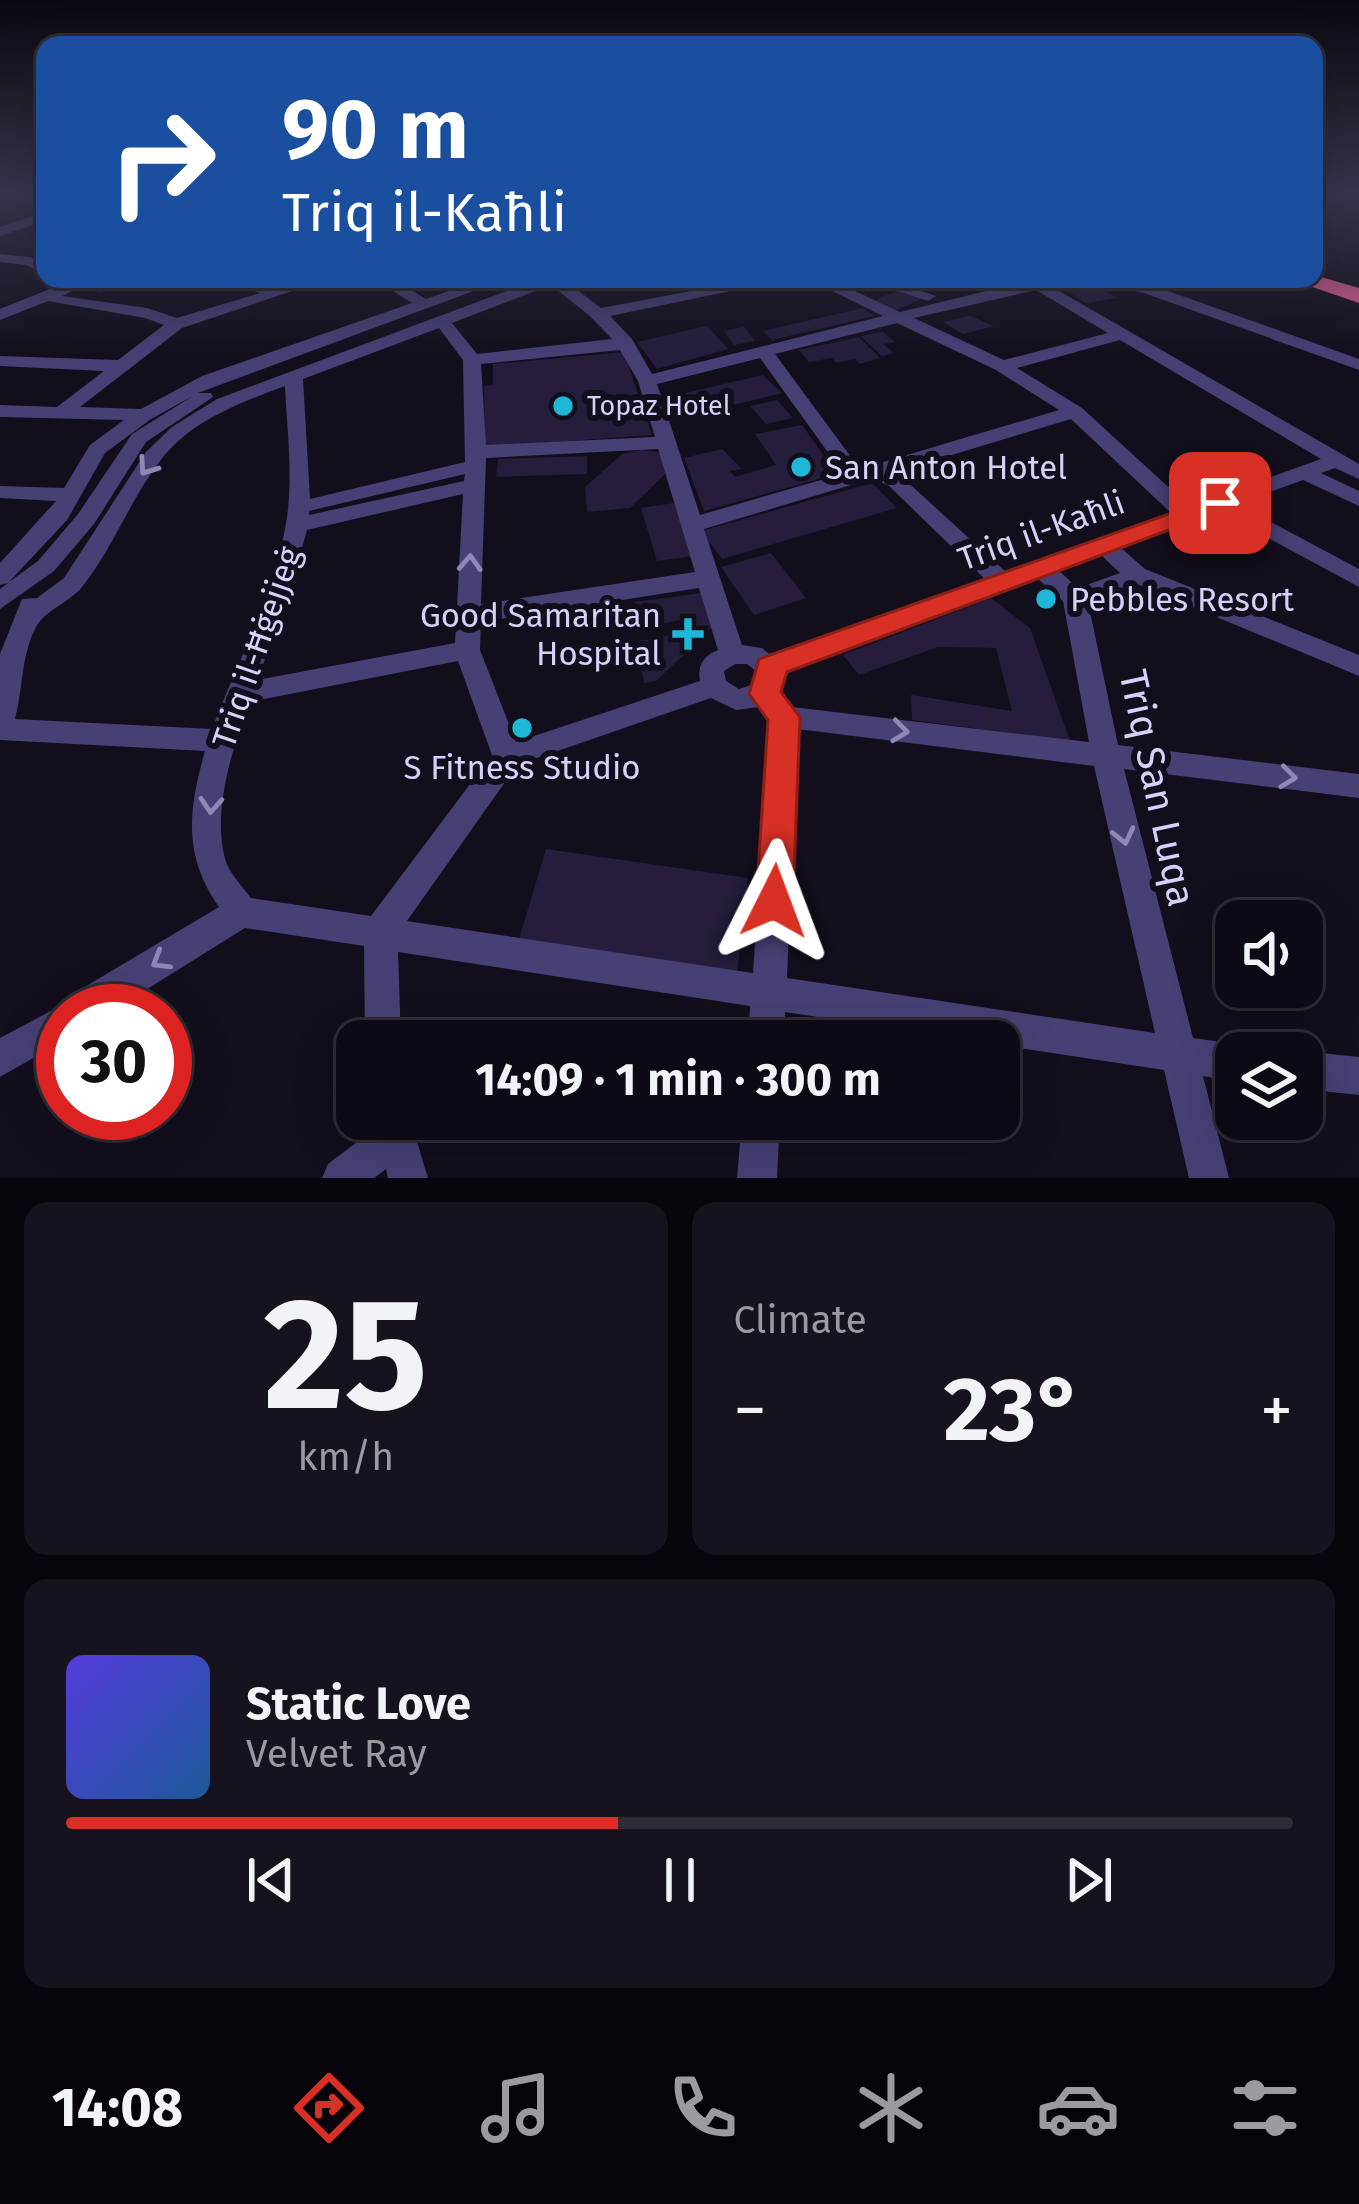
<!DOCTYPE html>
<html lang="en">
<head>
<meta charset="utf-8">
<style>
	:root { --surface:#0e0a15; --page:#17131e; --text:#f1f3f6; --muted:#9b9aa0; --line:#2e2b34; --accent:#d93025 }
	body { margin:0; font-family:"Fira Sans",sans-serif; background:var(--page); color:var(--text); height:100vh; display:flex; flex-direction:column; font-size:45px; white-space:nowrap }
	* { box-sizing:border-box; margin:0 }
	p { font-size:39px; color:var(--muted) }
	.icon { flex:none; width:66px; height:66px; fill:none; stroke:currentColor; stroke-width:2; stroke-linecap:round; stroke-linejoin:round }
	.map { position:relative; height:1178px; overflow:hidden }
	.sheet { display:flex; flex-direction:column; gap:24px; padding:24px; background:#08060c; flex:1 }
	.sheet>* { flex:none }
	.banner { position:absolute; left:36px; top:36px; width:1287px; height:252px; border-radius:24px; box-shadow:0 12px 48px #0002,0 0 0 3px var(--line); background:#1a4fa0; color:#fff; overflow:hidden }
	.tools { position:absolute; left:1215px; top:900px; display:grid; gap:24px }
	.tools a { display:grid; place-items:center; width:108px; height:108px; border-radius:24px; background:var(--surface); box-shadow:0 12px 48px #0002,0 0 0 3px var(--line); font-size:60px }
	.speed { position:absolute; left:36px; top:984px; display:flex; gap:24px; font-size:60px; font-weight:700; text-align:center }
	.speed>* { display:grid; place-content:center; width:156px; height:156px; border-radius:50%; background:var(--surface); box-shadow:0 12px 48px #0002,0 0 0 3px var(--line); line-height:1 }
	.speed .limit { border:18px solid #d22; background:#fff; color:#111 }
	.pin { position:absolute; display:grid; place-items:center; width:102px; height:102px; color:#fff; margin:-51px; border-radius:24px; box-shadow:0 6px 18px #0006 }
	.me { position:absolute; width:132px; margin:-66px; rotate:3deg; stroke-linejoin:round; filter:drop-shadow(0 0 9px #0008) }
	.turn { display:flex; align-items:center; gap:42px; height:252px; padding:0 48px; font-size:54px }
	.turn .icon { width:156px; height:156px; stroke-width:2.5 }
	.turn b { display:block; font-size:84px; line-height:102px }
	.big { font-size:90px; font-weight:700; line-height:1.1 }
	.sheet .widget { flex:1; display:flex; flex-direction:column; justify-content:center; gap:18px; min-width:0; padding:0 42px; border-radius:24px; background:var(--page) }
	.sheet .dial { align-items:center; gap:0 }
	.dial b { font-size:156px; line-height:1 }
	.song { display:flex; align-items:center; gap:36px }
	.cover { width:144px; height:144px; border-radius:18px; background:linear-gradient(135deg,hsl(250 70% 55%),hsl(210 70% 35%)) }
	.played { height:12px; border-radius:6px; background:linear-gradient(90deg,var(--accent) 45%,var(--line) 45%) }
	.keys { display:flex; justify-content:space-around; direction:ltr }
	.heat { display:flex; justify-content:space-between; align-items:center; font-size:66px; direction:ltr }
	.sheet .tiles { flex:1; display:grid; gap:24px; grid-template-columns:1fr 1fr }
	.widget:last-child { grid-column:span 2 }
	.trip { position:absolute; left:336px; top:1020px; width:684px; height:120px; border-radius:24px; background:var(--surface); box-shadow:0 12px 48px #0002,0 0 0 3px var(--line); font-weight:700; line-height:120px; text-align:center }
	.tabs { display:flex; height:192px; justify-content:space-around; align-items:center; background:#060408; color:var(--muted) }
	.tabs .icon { width:84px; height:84px }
	.tabs .current { color:var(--accent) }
	.tabs b { font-size:54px; color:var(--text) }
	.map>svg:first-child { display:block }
</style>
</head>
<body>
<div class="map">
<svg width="1359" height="1178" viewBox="0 0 1359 1178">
	<rect width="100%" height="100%" fill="#120e1c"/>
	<g fill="#251d3b">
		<polygon points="106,279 140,279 101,293 86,288"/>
		<polygon points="1096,285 1117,298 1086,303 1061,288"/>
		<polygon points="900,290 922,299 896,310 875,300"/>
		<polygon points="863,308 874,316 772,340 763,331"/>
		<polygon points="970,316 994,326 963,334 943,322"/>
		<polygon points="707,326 728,349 657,369 637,342"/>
		<polygon points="744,327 755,341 734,345 724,331"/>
		<polygon points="883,332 895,342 883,344 894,353 882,356 860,336"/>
		<polygon points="859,337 880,358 860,364 855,359 836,363 832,358 809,362 799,350"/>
		<polygon points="624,352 652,435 485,447 484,386 493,385 493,364"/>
		<polygon points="763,375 782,393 684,417 668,397"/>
		<polygon points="777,400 793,418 766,424 750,406"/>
		<polygon points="802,425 837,474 704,511 684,458 722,449 742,469 730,471 735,477 776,465 755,434"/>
		<polygon points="641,450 658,452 666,461 667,472 630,508 587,512 585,487 622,454"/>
		<polygon points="587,456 587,474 496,477 498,459"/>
		<polygon points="872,483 897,508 722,559 701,531"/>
		<polygon points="674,503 693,556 657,561 641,508"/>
		<polygon points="771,553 806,598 754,615 721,567"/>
		<polygon points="701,593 717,623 656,681 644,683 636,641 661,638 679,629 680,620 642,628 634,602"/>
		<polygon points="991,598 1030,628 1070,741 912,720 911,695 1012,711 996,648 938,647 859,675 843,655"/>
		<polygon points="546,849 748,878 737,973 519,939"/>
	</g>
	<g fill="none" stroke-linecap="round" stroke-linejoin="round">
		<g fill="#464075" fill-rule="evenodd">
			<polygon points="45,212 45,221 0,236 0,227"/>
			<polygon points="0,254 29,257 45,263 45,274 26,265 0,262"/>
			<path d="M75 279H97L62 296 147 308 177 318 260 293 229 279C246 279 265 288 278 287 295 286 310 279 328 279L182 328 80 407 141 409 202 376 412 303 374 279H393L426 299 483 279H506L198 393H211L213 397 146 442 94 524 54 571 0 609V589L8 583 0 585V563L56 501 0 498V486L64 488 90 445 124 420 0 417V405L57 407 104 371 0 366V356L118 360 164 325 145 318 48 301 0 320V309ZM193 396 132 434 78 514 38 561 9 582 67 520 105 453 151 419Z"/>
			<path d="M539 279H563L601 308 755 279H788L610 316 632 339 652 374 883 316 808 279H829L900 312 1036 279H1119L1154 286 1359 359V370L1144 293 1114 287 1054 288 1359 464V479L1335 468 1321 473 1359 491V506L1303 480 1237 504 1359 569V587L1218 511 1120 547 1145 569 1359 655V676L1137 584 1088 602 1118 745 1359 774V798L1124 769 1193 1038 1236 1044 1250 1053H1236V1082L1203 1076 1229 1178H1189L1164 1070 999 1045V1041H975L785 1012 784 1041H748L750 1006 398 952 401 1041H365L364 946 245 928 112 1011H63V1041L0 1077V1038L64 1004 66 998 219 907C183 855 188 811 205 751L0 740V654L22 599 37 598 64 578 146 452 172 427 217 399ZM551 285 590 316 612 339 477 354 452 323ZM1036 290 1108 333 1004 360 914 318ZM897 323 996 370 1059 410 873 465 851 457 775 354ZM439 328 463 360 465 462 310 499 303 379ZM1120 340 1321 459 1189 506 1082 408 1017 368ZM620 350 638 381 655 437 486 445 481 364ZM760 358 837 465 852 471 700 515 657 384ZM285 386C287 430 293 474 287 517 276 591 238 660 212 729L15 719C23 689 21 657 35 629 43 611 69 603 82 587 113 548 130 500 160 461 190 421 240 403 285 386ZM1071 419 1171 513 1006 572 902 477 892 473ZM658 449 695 572 481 604 486 458ZM465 474 464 481 309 515V511ZM871 479 888 485 985 579 772 656 762 648 742 645 704 529ZM463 494 455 643 257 680 286 605 307 530ZM1101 555 1120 573 1078 588 1058 570ZM1037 578 1063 601 1089 742 792 707 780 694 784 687 783 672ZM699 588 718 650C703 656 697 666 700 681L516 742 480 650 481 622ZM458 661 492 755 371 916 251 898C242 886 229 873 225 859 212 808 233 749 249 702ZM735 664H747L756 671 757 683 739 689 726 681 724 671ZM711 698 736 710 759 707 770 720 753 973 407 921 517 765ZM797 729 1094 766 1155 1033 787 978Z"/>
			<polygon points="862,279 887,279 936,296 928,301"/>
			<polygon points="1302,1051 1359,1057 1359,1095 1302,1089 1302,1053 1298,1053"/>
			<polygon points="372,1119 410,1119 428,1178 388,1178 386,1169 374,1178 322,1178 328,1164 374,1129"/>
			<polygon points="742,1119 780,1119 777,1178 737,1178"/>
		</g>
		<polygon fill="#e85c95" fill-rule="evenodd" points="1314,275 1359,288 1359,303 1289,279"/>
	</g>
	<defs><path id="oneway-chevron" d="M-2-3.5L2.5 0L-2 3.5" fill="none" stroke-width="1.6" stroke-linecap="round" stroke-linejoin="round" transform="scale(3)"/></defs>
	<g stroke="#8f88b6">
		<use href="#oneway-chevron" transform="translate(147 467) rotate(125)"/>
		<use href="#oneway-chevron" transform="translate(470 563) rotate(-87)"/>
		<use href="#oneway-chevron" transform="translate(900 731) rotate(7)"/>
		<use href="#oneway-chevron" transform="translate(1288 777) rotate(7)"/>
		<use href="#oneway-chevron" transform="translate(211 805) rotate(94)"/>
		<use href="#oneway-chevron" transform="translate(1124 836) rotate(77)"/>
		<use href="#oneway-chevron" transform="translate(160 961) rotate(149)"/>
	</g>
	<linearGradient id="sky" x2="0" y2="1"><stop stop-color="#0a080f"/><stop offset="0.54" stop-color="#33364b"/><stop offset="1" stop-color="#33364b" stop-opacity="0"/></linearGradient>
	<rect width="1359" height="358" fill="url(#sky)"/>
	<polygon fill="#d93025" stroke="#8d1f18" stroke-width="3" points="1220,496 1232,503 1228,508 787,672 781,692 800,717 793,901 787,913 774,918 761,913 756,901 768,720 749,694 759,659"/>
	<g fill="#1eb7d7" stroke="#120e1c" stroke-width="4.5">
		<circle cx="563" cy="406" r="12"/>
		<circle cx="801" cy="467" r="12"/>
		<circle cx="1046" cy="599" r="12"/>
		<path d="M682 616h12v12h12v12h-12v12h-12v-12h-12v-12h12z"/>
		<circle cx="522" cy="728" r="12"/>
	</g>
	<g text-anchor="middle" stroke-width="12" stroke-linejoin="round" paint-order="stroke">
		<g font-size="27" fill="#d8d0f8" stroke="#120e1c" text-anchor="start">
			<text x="587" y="415">Topaz Hotel</text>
		</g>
		<g font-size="33" fill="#d8d0f8" stroke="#120e1c" text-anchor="start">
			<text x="825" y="479">San Anton Hotel</text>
			<text x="1070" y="611">Pebbles Resort</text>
			<text x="661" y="627" text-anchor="end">Good Samaritan<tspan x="661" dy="38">Hospital</tspan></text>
			<text x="522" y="779" text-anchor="middle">S Fitness Studio</text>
		</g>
		<g font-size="33" fill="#d8d0f8" stroke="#120e1c">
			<text transform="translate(1041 530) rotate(-20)" y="12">Triq il-Kaħli</text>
			<text transform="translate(256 647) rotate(-71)" y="12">Triq il-Ħġejjeġ</text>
		</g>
		<g font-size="39" fill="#d8d0f8" stroke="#120e1c">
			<text transform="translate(1158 788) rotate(78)" y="14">Triq San Luqa</text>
		</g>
	</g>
</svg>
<div class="tools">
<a><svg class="icon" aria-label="sound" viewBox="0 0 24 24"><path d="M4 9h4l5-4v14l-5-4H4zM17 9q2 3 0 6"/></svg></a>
<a><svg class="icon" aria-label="layers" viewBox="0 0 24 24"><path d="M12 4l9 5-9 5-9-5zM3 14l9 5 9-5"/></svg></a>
</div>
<div class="speed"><div class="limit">30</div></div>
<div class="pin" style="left:1220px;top:503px;background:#d93025"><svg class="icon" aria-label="arrive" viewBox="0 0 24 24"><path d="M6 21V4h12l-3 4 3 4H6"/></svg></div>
<svg class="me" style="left:774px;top:901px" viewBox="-20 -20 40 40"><path d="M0-17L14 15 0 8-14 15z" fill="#d93025" stroke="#fff" stroke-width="4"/></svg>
<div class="trip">14:09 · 1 min · 300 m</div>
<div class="banner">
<div class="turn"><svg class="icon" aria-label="right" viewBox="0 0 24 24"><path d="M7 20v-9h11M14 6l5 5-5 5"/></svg><div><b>90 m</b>Triq il-Kaħli</div></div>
</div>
</div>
<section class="sheet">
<div class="tiles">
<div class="widget dial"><b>25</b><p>km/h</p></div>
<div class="widget"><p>Climate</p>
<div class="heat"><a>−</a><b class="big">23°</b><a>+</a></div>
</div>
<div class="widget">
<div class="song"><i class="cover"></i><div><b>Static Love</b><p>Velvet Ray</p></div></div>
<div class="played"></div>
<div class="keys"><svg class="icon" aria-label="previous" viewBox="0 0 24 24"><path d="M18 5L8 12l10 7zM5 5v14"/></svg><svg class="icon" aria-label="pause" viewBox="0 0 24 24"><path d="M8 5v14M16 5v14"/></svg><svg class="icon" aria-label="next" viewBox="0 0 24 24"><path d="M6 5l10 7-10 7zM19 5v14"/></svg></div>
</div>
</div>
</section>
<nav class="tabs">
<b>14:08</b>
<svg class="icon current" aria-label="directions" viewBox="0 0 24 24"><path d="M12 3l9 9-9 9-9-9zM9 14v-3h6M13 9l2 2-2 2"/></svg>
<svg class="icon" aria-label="music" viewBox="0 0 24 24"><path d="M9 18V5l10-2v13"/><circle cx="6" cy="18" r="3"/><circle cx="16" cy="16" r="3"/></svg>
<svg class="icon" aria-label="phone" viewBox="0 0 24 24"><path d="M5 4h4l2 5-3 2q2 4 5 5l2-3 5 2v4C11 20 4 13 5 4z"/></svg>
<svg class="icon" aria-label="climate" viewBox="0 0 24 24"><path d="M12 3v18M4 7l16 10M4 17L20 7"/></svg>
<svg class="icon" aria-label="car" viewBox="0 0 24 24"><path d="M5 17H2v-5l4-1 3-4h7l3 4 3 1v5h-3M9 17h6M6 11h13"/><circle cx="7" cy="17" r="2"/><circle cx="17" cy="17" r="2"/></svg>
<svg class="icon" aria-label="filters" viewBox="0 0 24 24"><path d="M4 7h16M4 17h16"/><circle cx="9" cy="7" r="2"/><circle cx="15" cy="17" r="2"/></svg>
</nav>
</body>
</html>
